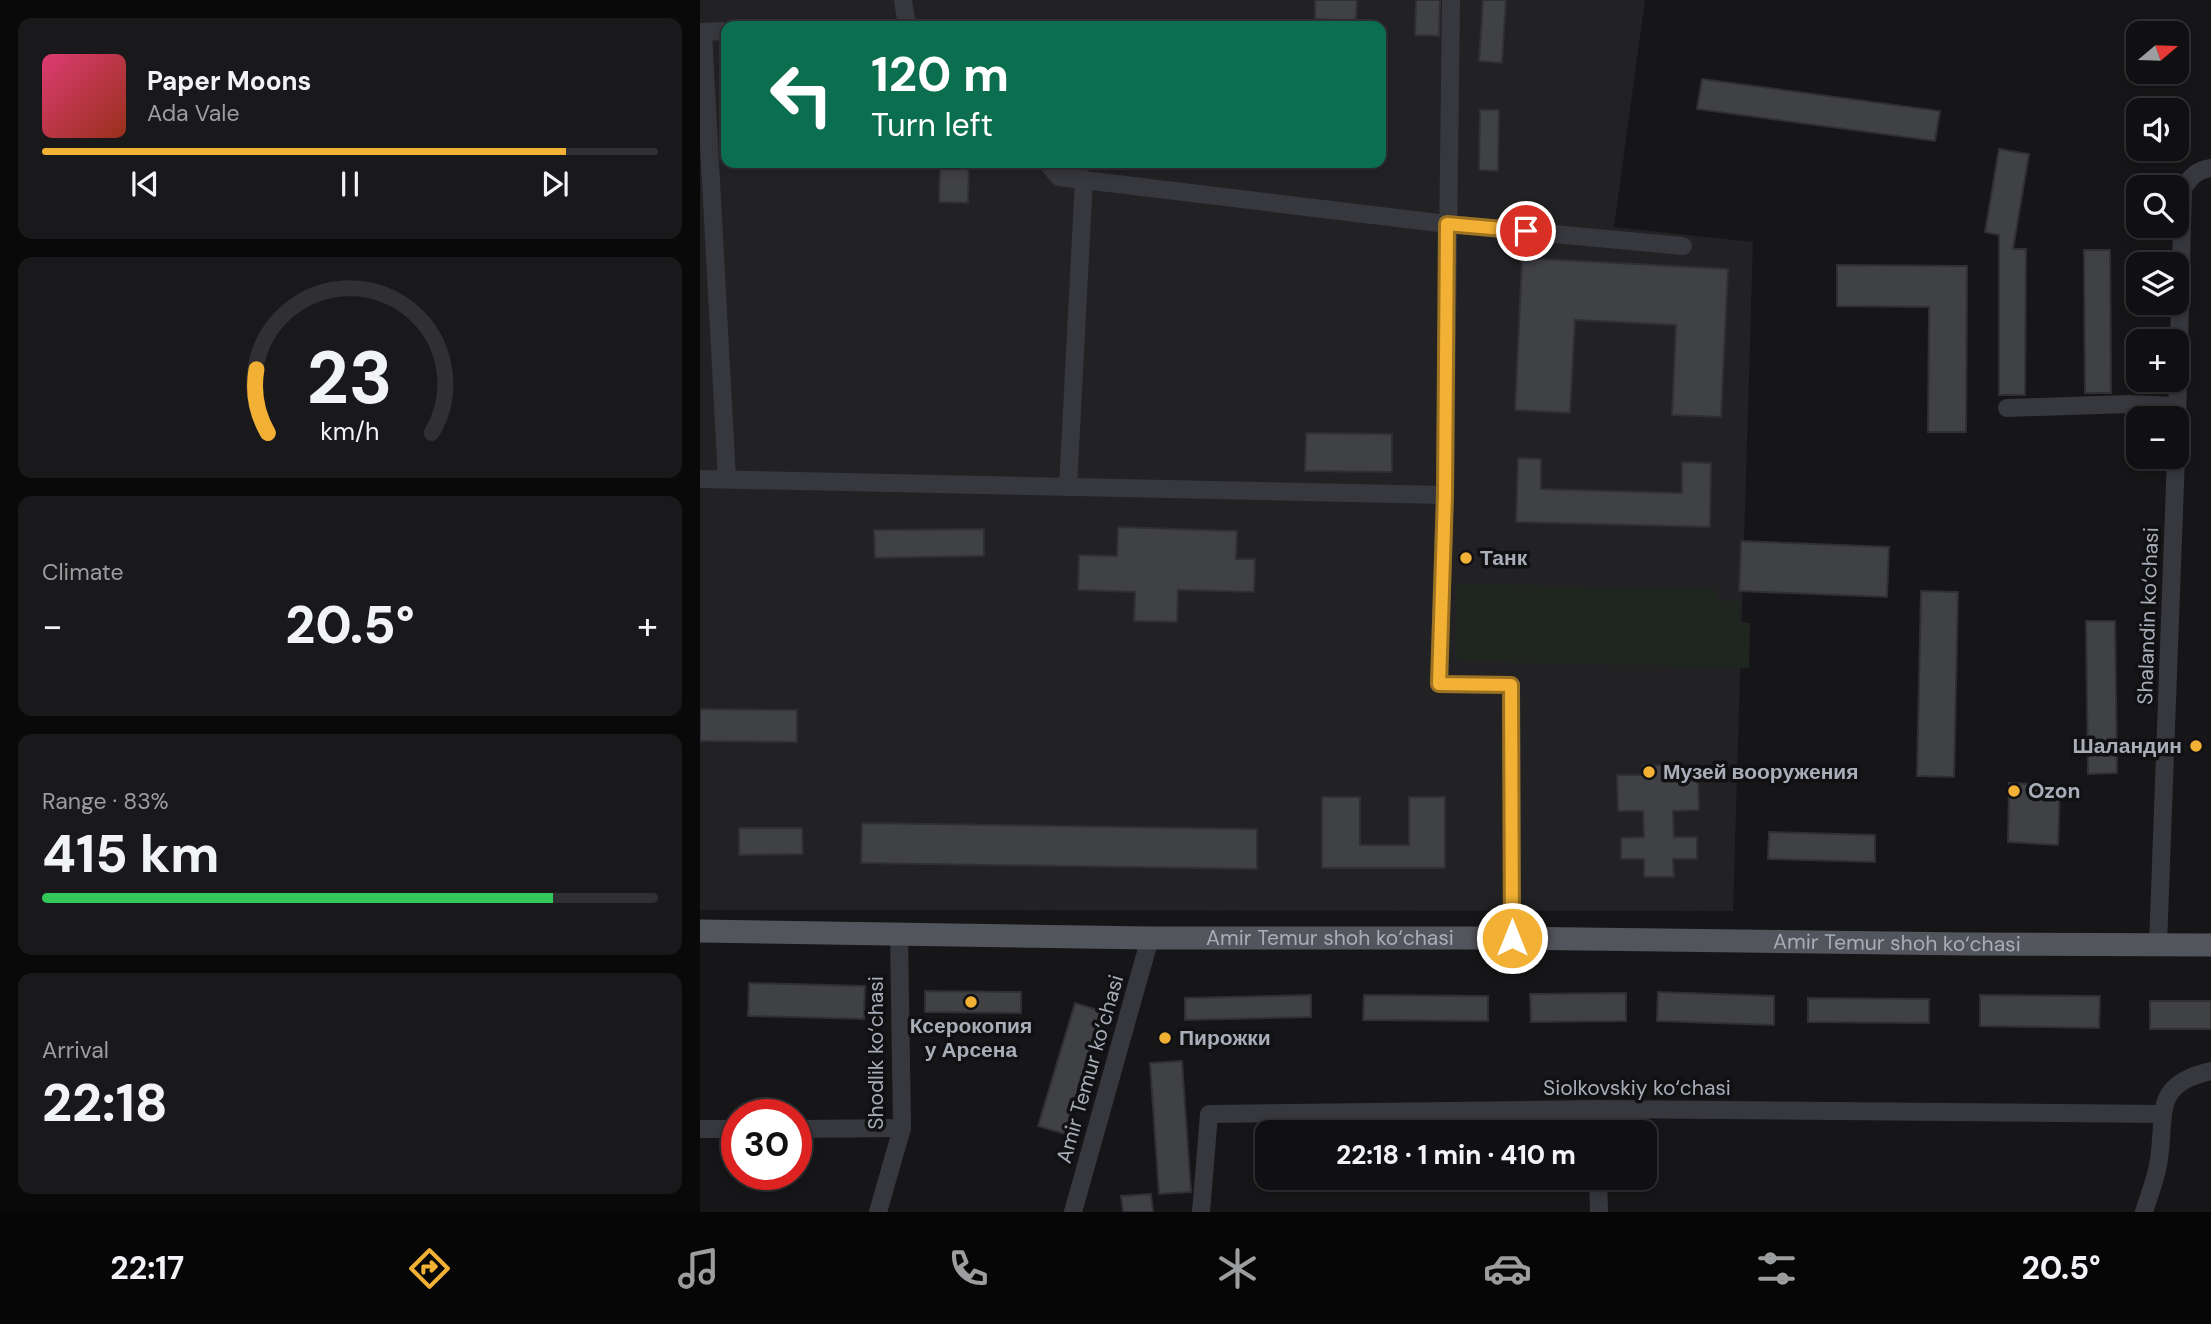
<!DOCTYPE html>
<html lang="en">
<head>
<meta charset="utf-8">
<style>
	:root { --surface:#101012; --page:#19191b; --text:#f1f3f6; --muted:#9c9d9f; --line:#303032; --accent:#f2b134 }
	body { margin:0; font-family:"DM Sans",sans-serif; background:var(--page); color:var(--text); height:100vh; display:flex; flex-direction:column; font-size:26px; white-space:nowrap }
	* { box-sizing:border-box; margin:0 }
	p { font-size:23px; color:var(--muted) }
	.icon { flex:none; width:38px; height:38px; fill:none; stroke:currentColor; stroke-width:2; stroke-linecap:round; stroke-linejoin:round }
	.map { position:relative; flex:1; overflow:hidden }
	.panel { display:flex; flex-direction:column; gap:18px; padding:18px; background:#09090a; width:700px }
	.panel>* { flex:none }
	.banner { position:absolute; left:21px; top:21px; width:665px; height:147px; border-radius:14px; box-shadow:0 4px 10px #0003,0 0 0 2px var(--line); background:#0b6e4f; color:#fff; overflow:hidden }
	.needle { width:46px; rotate:71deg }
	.buttons { position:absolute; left:1426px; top:21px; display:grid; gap:14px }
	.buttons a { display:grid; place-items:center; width:63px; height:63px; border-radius:14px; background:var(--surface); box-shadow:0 4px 10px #0003,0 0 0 2px var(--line); font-size:35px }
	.speed { position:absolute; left:21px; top:1099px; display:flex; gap:14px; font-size:35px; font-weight:700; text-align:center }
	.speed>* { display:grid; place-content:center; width:91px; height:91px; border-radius:50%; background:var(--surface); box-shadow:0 4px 10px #0003,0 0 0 2px var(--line); line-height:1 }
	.speed .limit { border:10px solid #d22; background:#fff; color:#111 }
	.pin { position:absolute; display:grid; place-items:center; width:60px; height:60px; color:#fff; margin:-30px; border:4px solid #fff; border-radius:50%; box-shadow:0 2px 7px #0007 }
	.me { position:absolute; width:77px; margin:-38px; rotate:0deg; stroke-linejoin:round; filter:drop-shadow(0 0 5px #0008) }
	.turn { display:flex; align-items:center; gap:24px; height:147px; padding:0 35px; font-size:32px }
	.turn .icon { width:91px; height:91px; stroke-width:2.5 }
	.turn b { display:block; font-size:49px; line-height:60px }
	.big { font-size:52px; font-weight:800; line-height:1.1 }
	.panel .card { flex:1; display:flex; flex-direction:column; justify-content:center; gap:10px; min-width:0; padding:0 24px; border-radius:14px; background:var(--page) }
	.panel .dial { align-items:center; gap:0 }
	.dial svg { height:182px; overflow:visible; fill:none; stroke:var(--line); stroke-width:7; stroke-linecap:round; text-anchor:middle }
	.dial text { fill:var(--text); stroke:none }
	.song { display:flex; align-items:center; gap:21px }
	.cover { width:84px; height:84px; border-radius:10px; background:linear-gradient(135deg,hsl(340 70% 55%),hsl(10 70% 35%)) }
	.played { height:7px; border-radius:4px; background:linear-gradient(90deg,var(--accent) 85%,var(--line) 85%) }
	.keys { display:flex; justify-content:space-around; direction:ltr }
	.heat { display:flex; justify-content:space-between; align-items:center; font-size:38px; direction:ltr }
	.charge { height:10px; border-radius:5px; background:linear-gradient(90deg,#34c759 83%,var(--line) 0) }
	.trip { position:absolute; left:555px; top:1120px; width:402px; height:70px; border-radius:14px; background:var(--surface); box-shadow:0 4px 10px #0003,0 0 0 2px var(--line); font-weight:800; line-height:70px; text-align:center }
	.dock { display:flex; height:112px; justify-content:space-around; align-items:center; background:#060607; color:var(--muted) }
	.dock .icon { width:49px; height:49px }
	.dock .current { color:var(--accent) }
	.dock b { font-size:32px; color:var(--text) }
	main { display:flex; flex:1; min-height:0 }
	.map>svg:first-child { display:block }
</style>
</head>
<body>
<main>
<section class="panel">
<div class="card">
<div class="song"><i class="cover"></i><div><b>Paper Moons</b><p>Ada Vale</p></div></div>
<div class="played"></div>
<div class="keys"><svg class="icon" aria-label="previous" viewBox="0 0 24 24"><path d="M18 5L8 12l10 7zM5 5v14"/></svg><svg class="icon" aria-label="pause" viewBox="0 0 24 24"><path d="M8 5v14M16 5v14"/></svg><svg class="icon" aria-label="next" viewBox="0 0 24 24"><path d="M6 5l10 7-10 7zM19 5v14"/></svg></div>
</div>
<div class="card dial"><svg viewBox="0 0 100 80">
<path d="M14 69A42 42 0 1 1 86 69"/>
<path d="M14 69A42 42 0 0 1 9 41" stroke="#f2b134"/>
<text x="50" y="56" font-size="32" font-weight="700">23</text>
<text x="50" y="72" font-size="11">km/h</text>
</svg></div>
<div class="card"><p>Climate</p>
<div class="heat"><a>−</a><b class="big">20.5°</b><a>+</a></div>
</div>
<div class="card"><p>Range · 83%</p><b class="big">415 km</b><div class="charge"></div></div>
<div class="card"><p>Arrival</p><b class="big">22:18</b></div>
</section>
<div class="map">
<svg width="1511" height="1212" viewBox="0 0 1511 1212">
	<rect width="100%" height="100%" fill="#161618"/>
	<path fill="#222225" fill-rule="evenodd" d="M0 0H945L914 227 1053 242 1033 911 0 910ZM26 26H681V163H26Z"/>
	<polygon fill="#1e261f" points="757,584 1017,590 1017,601 1040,602 1039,622 1050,623 1049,668 756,661"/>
	<g fill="#404145" stroke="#303034" stroke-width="2">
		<polygon points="615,0 657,0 656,21 615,19"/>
		<polygon points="716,0 740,0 739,36 715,35"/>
		<polygon points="783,0 806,0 802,63 779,61"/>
		<polygon points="1002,79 1240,111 1235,141 997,109"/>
		<polygon points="780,110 799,110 798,171 779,170"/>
		<polygon points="1299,149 1329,154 1313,249 1326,249 1325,395 1299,395 1299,235 1285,232"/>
		<polygon points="240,163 269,163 268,203 239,202"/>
		<polygon points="1384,250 1410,250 1411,393 1385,393"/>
		<polygon points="822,258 1028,269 1021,417 972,415 976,325 875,320 870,413 815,410"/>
		<polygon points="1137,265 1267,266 1266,432 1228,432 1229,307 1137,306"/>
		<polygon points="606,433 692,434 692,472 605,471"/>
		<polygon points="818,458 841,459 841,489 982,493 982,462 1011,463 1010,527 816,522"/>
		<polygon points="418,527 537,531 536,559 555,559 554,592 478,590 477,622 434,621 435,592 378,590 379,555 417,556"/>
		<polygon points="284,529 284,556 175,558 174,530"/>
		<polygon points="1041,541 1189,547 1187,597 1039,591"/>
		<polygon points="1221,591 1258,592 1254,777 1217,776"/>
		<polygon points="1386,621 1415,621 1417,773 1388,774"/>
		<polygon points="0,709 97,710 97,742 0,741"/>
		<polygon points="943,765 973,765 973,775 998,774 999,810 973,811 974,837 997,837 997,859 973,859 974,877 944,877 944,859 921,859 921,838 944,837 943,811 918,811 917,775 943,775"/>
		<polygon points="1309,783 1360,785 1358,845 1308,842"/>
		<polygon points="622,797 660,797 660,845 709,845 709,797 745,797 745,868 622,868"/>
		<polygon points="162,823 557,829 557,869 161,863"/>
		<polygon points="39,828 102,828 103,854 39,855"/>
		<polygon points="1069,832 1175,835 1175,862 1068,859"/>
		<polygon points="49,983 165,986 164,1019 48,1016"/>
		<polygon points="225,991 321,992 321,1013 225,1012"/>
		<polygon points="958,992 1074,996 1074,1025 957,1021"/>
		<polygon points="926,993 926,1021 831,1022 830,994"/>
		<polygon points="611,995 611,1017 485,1020 485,998"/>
		<polygon points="664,995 788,996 788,1021 663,1020"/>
		<polygon points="1280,995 1400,996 1399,1028 1280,1026"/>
		<polygon points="1108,998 1229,999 1229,1023 1108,1022"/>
		<rect x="1450" y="1001" width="61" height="28"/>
		<polygon points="375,1003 401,1011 365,1134 338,1126"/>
		<polygon points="482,1061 491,1192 459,1194 450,1063"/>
		<polygon points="451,1194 453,1212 423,1212 421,1196"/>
	</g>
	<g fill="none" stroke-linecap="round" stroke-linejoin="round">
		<g stroke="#37383d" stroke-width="18">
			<polyline points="203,0 207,26"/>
			<polyline points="751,0 745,495 739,684 811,685 812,938"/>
			<polyline points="0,32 26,31"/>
			<polyline points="3,32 27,479"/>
			<polyline points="347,163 359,177 747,224 983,246"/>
			<polyline points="1307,408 1428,404 1477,406"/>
			<path d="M1477 418 1483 189C1490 177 1497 170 1511 168"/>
			<polyline points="0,479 745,495"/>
			<polyline points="368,487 384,179"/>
			<polyline points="1458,945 1476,457"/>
			<polyline points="897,1109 897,1132"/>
			<polyline points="0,1129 37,1129"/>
			<polyline points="96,1129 202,1128"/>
			<polyline points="898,1178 899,1212"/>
			<polyline points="178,1212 202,1128 199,934"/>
			<polyline points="373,1212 450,938"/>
			<polyline points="501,1212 509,1114 897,1109 1462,1114"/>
			<path d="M1444 1212C1449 1195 1457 1177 1459 1159 1466 1113 1452 1084 1511 1071"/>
		</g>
		<path stroke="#53555c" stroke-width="23" id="s1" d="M0 931 450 938H812L1268 944 1511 945"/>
	</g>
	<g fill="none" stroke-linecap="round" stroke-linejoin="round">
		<g stroke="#9d7322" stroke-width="18">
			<polyline id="route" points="812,938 811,685 739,684 745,495 747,224 826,231"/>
		</g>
		<use href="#route" stroke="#f2b134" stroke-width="12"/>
	</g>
	<g fill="#f2b134" stroke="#111113" stroke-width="2.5">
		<circle cx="766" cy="558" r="7"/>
		<circle cx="1496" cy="746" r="7"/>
		<circle cx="949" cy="772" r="7"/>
		<circle cx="1314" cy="791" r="7"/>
		<circle cx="271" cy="1002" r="7"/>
		<circle cx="465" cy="1038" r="7"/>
	</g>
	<g text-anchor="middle" stroke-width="7" stroke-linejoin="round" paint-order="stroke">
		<g font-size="21" font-weight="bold" fill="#a8adb8" stroke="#111113" text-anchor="start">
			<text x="780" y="565">Танк</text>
			<text x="1482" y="753" text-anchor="end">Шаландин</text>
			<text x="963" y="779">Музей вооружения</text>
			<text x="1328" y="798">Ozon</text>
			<text x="271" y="1033" text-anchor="middle">Ксерокопия<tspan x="271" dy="24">у Арсена</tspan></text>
			<text x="479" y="1045">Пирожки</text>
		</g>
		<g font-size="21" fill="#a8adb8" stroke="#111113">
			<text transform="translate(1448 616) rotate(-88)" y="7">Shalandin ko‘chasi</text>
			<text dy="7" stroke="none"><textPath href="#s1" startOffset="630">Amir Temur shoh ko‘chasi</textPath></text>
			<text dy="7" stroke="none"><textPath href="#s1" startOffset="1197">Amir Temur shoh ko‘chasi</textPath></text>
			<text transform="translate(176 1053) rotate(-90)" y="7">Shodlik ko‘chasi</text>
			<text transform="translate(390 1069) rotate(-74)" y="7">Amir Temur ko‘chasi</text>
			<text x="937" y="1095">Siolkovskiy ko‘chasi</text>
		</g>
	</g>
</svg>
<div class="buttons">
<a><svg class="needle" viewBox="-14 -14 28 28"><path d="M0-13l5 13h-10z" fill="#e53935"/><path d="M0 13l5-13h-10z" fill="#9c9d9f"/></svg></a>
<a><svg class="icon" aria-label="sound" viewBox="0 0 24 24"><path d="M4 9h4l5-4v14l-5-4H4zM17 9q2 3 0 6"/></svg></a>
<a><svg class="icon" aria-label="search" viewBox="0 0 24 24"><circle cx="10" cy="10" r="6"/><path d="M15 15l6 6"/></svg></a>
<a><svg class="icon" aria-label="layers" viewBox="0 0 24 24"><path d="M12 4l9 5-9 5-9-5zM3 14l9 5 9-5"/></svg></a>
<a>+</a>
<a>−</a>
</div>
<div class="speed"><div class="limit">30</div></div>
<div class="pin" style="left:826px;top:231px;background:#d93025"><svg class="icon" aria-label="arrive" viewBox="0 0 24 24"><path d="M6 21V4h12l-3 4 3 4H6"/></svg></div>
<svg class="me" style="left:812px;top:938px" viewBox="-20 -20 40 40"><circle r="17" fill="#f2b134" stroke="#fff" stroke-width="3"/><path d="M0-11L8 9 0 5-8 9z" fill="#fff"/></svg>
<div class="trip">22:18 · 1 min · 410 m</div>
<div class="banner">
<div class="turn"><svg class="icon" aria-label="left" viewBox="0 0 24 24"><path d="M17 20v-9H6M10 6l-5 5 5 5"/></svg><div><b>120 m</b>Turn left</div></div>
</div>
</div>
</main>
<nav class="dock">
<b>22:17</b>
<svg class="icon current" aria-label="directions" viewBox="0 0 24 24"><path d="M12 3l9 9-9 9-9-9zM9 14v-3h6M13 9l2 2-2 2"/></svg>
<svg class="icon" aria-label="music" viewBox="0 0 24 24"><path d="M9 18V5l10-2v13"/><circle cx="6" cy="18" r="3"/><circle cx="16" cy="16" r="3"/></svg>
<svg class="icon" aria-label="phone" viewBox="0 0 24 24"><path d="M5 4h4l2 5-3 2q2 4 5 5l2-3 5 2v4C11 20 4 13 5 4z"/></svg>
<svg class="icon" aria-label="climate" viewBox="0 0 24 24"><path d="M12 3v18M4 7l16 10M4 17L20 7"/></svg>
<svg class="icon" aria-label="car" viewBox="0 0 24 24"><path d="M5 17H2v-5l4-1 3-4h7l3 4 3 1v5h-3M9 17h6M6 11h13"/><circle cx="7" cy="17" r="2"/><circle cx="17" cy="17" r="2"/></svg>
<svg class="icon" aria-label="filters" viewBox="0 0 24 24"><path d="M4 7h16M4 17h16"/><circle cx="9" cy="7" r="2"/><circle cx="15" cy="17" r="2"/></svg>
<b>20.5°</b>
</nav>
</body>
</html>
